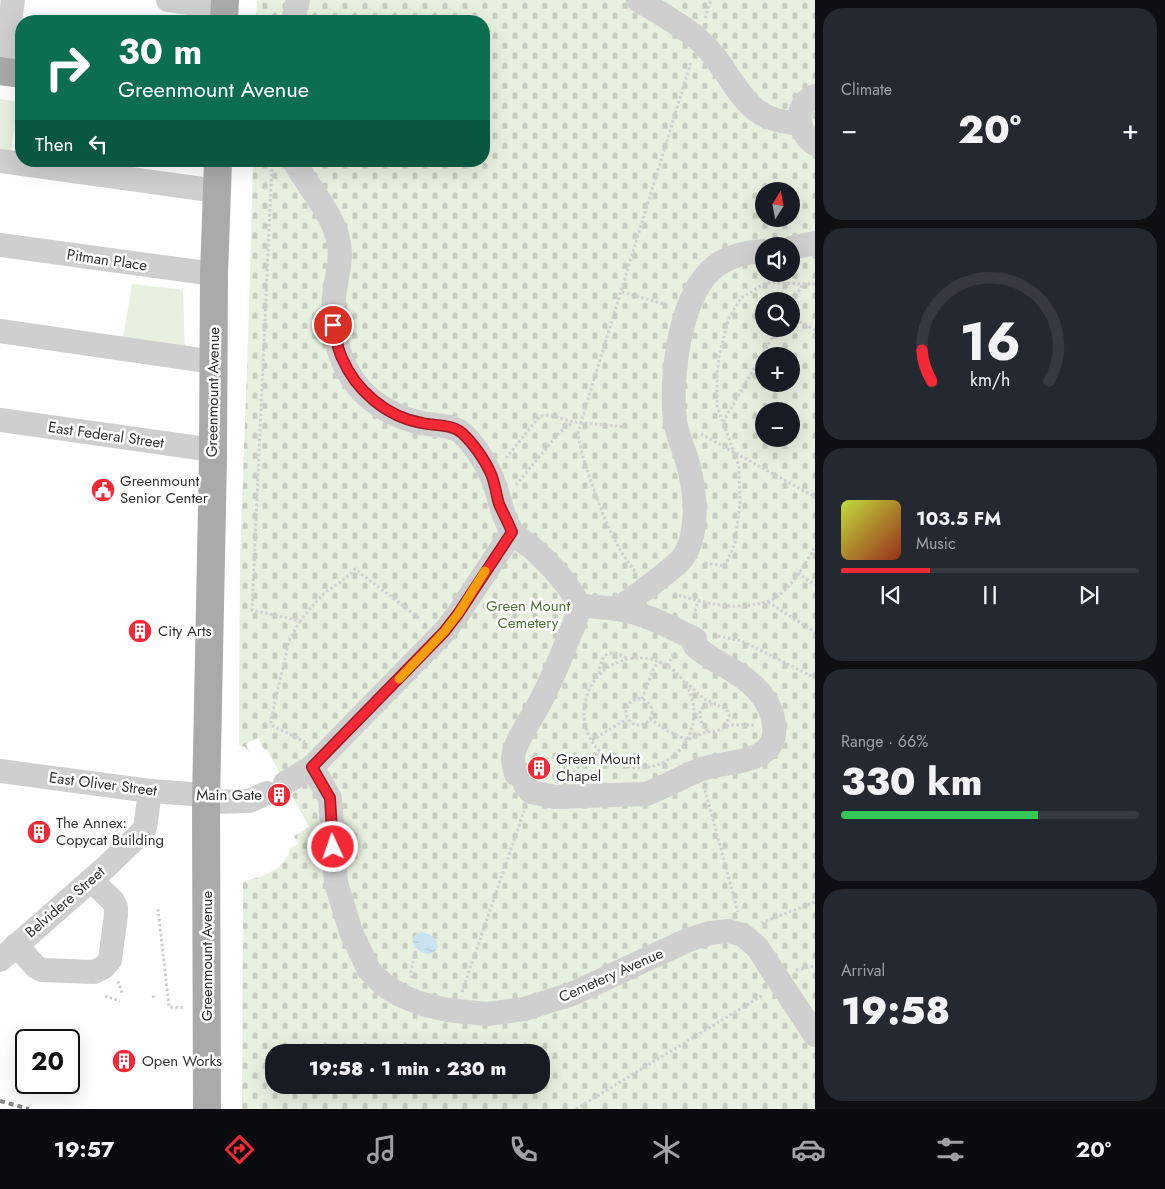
<!DOCTYPE html>
<html lang="en">
<head>
<meta charset="utf-8">
<style>
	:root { --surface:#171b24; --page:#242831; --text:#f1f3f6; --muted:#9ea1a6; --line:#363941; --accent:#f52836 }
	body { margin:0; font-family:Jost,sans-serif; background:var(--page); color:var(--text); height:100vh; display:flex; flex-direction:column; font-size:19px; white-space:nowrap }
	* { box-sizing:border-box; margin:0 }
	p { font-size:16px; color:var(--muted) }
	.icon { flex:none; width:28px; height:28px; fill:none; stroke:currentColor; stroke-width:2; stroke-linecap:round; stroke-linejoin:round }
	.map { position:relative; flex:1; overflow:hidden }
	.details { display:flex; flex-direction:column; gap:8px; padding:8px; background:#0d0f14; width:350px }
	.details>* { flex:none }
	.guide { position:absolute; left:15px; top:15px; width:475px; height:152px; border-radius:20px; box-shadow:0 5px 20px #0002; background:#0b6e4f; color:#fff; overflow:hidden }
	.needle { width:32px; rotate:11deg }
	.tools { position:absolute; left:755px; top:182px; display:grid; gap:10px }
	.tools a { display:grid; place-items:center; width:45px; height:45px; border-radius:50%; background:var(--surface); box-shadow:0 5px 20px #0002; font-size:25px }
	.speed { position:absolute; left:15px; top:1029px; display:flex; gap:10px; font-size:25px; font-weight:700; text-align:center }
	.speed>* { display:grid; place-content:center; width:65px; height:65px; border-radius:50%; background:var(--surface); box-shadow:0 5px 20px #0002; line-height:1 }
	.speed .limit { border:2px solid #111; border-radius:8px; background:#fff; color:#111 }
	.pin { position:absolute; display:grid; place-items:center; width:42px; height:42px; color:#fff; margin:-21px; border:2px solid #fff; border-radius:50%; box-shadow:0 1px 5px #0007 }
	.me { position:absolute; width:55px; margin:-28px; rotate:357deg; stroke-linejoin:round; filter:drop-shadow(0 0 4px #0008) }
	.turn { display:flex; align-items:center; gap:18px; height:105px; padding:0 20px; font-size:22px }
	.turn .icon { width:65px; height:65px; stroke-width:2.5 }
	.turn b { display:block; font-size:35px; line-height:42px }
	.then { display:flex; align-items:center; height:48px; padding:0 20px; background:#0003; gap:10px; font-size:19px }
	.big { font-size:38px; font-weight:800; line-height:1.1 }
	.details .card { flex:1; display:flex; flex-direction:column; justify-content:center; gap:8px; min-width:0; padding:0 18px; border-radius:20px; background:var(--page) }
	.details .dial { align-items:center; gap:0 }
	.dial svg { height:130px; overflow:visible; fill:none; stroke:var(--line); stroke-width:7; stroke-linecap:round; text-anchor:middle }
	.dial text { fill:var(--text); stroke:none }
	.song { display:flex; align-items:center; gap:15px }
	.cover { width:60px; height:60px; border-radius:8px; background:linear-gradient(135deg,hsl(70 70% 55%),hsl(10 70% 35%)) }
	.played { height:5px; border-radius:2px; background:linear-gradient(90deg,var(--accent) 30%,var(--line) 30%) }
	.keys { display:flex; justify-content:space-around; direction:ltr }
	.heat { display:flex; justify-content:space-between; align-items:center; font-size:28px; direction:ltr }
	.charge { height:8px; border-radius:4px; background:linear-gradient(90deg,#34c759 66%,var(--line) 0) }
	.trip { position:absolute; left:265px; top:1044px; width:285px; height:50px; border-radius:20px; background:var(--surface); box-shadow:0 5px 20px #0002; font-weight:800; line-height:50px; text-align:center }
	.tab-bar { display:flex; height:80px; justify-content:space-around; align-items:center; background:#090b0e; color:var(--muted) }
	.tab-bar .icon { width:35px; height:35px }
	.tab-bar .active { color:var(--accent) }
	.tab-bar b { font-size:22px; color:var(--text) }
	main { display:flex; flex:1; min-height:0 }
	.map>svg:first-child { display:block }
</style>
</head>
<body>
<main>
<div class="map">
<svg width="815" height="1109" viewBox="0 0 815 1109">
	<defs>
		<pattern id="cemetery-stones" width="16" height="16" patternUnits="userSpaceOnUse" patternTransform="scale(1.25)"><rect width="16" height="16" fill="#e8f0e0"/><path d="M2 7V4a2 2 0 0 1 4 0v3zM10 15v-3a2 2 0 0 1 4 0v3z" fill="#c7cec1"/></pattern>
		<pattern id="water-ripples" width="26" height="14" patternUnits="userSpaceOnUse" patternTransform="scale(1.25)"><rect width="26" height="14" fill="#cbe2f0"/><path d="M2 4q2-2 4 0t4 0M15 11q2-2 4 0t4 0" fill="none" stroke="#afc2ce"/></pattern>
	</defs>
	<rect width="100%" height="100%" fill="#fff"/>
	<g fill="#e8f0e0">
		<polygon points="0,99 18,102 10,157 0,156"/>
		<polygon points="132,284 183,290 185,352 122,344"/>
	</g>
	<path fill="url(#cemetery-stones)" fill-rule="evenodd" d="M257 0H815V1109H242L243 882C262 876 286 870 290 848L298 844 294 836 309 827 267 750 265 751 258 738 246 744 251 754 245 747 239 745 240 557 249 312 253 161H484V21H256ZM764 191H791V219H764ZM764 246H791V274H764ZM764 301H791V329H764ZM764 356H791V384H764ZM764 411H791V439H764ZM274 1052H541V1085H274Z"/>
	<path fill="url(#water-ripples)" d="M421 932C431 934 436 937 438 947 431 959 420 954 413 944V938L417 933Z"/>
	<g fill="none" stroke-linecap="round" stroke-linejoin="round">
		<g stroke="#cfcfcf" stroke-width="3" stroke-dasharray="2.5 2.5" stroke-linecap="butt">
			<polyline points="705,18 711,0"/>
			<path d="M272 164 252 610 300 621C308 611 317 600 327 591 337 584 347 578 355 569L419 618"/>
			<polyline points="622,292 667,305"/>
			<polyline points="791,305 803,284"/>
			<polyline points="791,317 815,330"/>
			<polyline points="723,422 777,329"/>
			<polyline points="701,434 815,497"/>
			<polyline points="506,458 540,416 549,415 573,422 626,427"/>
			<polyline points="516,485 558,434 573,422"/>
			<polyline points="705,563 725,566 735,543 740,503 739,466 717,406 717,376 719,355 729,318 741,298 766,283 815,284"/>
			<path d="M635 571C614 546 603 515 592 484 586 467 580 451 578 432L691 62"/>
			<polyline points="798,573 815,585"/>
			<path d="M674 594C703 602 731 611 761 603 766 602 774 600 778 596 794 584 805 564 815 547"/>
			<polyline points="768,602 815,632"/>
			<polyline points="694,616 698,601"/>
			<polyline points="300,621 289,641 271,719 271,725 305,742"/>
			<polyline points="718,636 742,641 815,678"/>
			<circle cx="639" cy="713" r="55"/>
			<polyline points="668,666 674,652"/>
			<path d="M599 674C601 653 609 647 628 659"/>
			<polyline points="686,682 704,699 726,709 729,715 727,726"/>
			<circle cx="639" cy="712" r="13"/>
			<polyline points="642,699 653,670 658,662"/>
			<polyline points="650,719 666,730 687,740 706,732 717,731 730,725 754,725"/>
			<path d="M708 731C701 725 700 719 700 710L707 705 716 704"/>
			<polyline points="592,740 627,719"/>
			<polyline points="570,775 576,769 602,752"/>
			<polyline points="705,790 738,912"/>
			<polyline points="158,909 169,1007 185,1008"/>
			<polyline points="761,923 815,902"/>
			<polyline points="796,970 815,966"/>
			<polyline points="412,978 411,972 416,949"/>
			<polyline points="118,981 122,993"/>
			<polyline points="462,992 524,811"/>
			<polyline points="105,996 120,1001"/>
			<polyline points="153,998 154,993"/>
			<polyline points="576,1109 763,995"/>
		</g>
		<g stroke="#cfcfcf" stroke-width="24">
			<polyline points="168,0 224,8"/>
			<path d="M638 0C656 11 684 26 699 40 737 73 738 123 800 123"/>
			<polyline points="293,21 298,0"/>
			<polyline points="3,72 13,0"/>
			<path d="M815 96C792 106 797 132 815 144"/>
			<polyline points="0,161 217,191"/>
			<path d="M294 161C309 189 333 212 339 244 342 259 337 274 335 289 330 324 336 361 360 389 375 406 400 419 422 423 435 426 451 424 462 433 473 443 484 460 490 473 499 491 500 512 511 530 515 537 525 542 531 547 543 557 576 591 578 606 579 616 572 629 568 639 559 662 549 686 537 708 530 721 513 744 513 759 513 764 515 769 516 774"/>
			<polyline points="0,245 214,274"/>
			<polyline points="791,248 815,243"/>
			<polyline points="0,331 214,362"/>
			<polyline points="0,420 213,450"/>
			<path d="M618 609C638 594 663 577 681 560 685 555 689 546 691 540 698 513 694 483 686 457 682 446 677 433 675 421 670 378 679 293 717 265 732 255 747 252 764 251"/>
			<polyline points="312,767 330,798 336,883 351,932 369,970 384,985 400,995 422,1004 447,1010 487,1014 524,1009 572,994 688,940 710,933 728,931 743,935 757,947 815,1035"/>
			<polyline points="0,771 150,791 206,795"/>
			<polyline points="285,783 312,767 444,632 458,614 512,532"/>
			<path d="M525 785 531 792 554 797 646 794C665 787 683 776 702 769 729 760 779 765 774 724 772 708 762 693 749 682 733 668 711 661 695 646V639C670 627 645 613 617 609 604 607 591 607 578 605"/>
			<polyline points="206,802 249,801 267,793"/>
			<polyline points="16,945 36,967 42,970 94,972 104,967 110,960 116,915 116,907 113,901 91,880"/>
			<polyline points="0,960 106,867 139,835 145,828 150,791"/>
		</g>
		<g stroke="#aaa" stroke-width="28">
			<polyline points="224,21 225,0"/>
			<polyline points="0,71 21,74"/>
			<polyline points="207,1109 206,802 213,458 214,274 218,161"/>
		</g>
		<polyline stroke="#878787" stroke-width="4" stroke-dasharray="5 4" stroke-linecap="butt" points="0,1101 29,1109"/>
	</g>
	<g fill="none" stroke-linecap="round" stroke-linejoin="round">
		<g stroke="#9f1a23" stroke-width="12">
			<path id="route" d="M333 325C336 336 337 348 342 358 356 391 387 417 422 423 435 426 452 424 462 433 473 443 485 460 491 474 495 483 496 494 499 504 503 513 508 522 512 532L458 614 444 632 312 767 330 798 333 847"/>
		</g>
		<use href="#route" stroke="#f52836" stroke-width="9"/>
		<polyline stroke="#f59e0b" stroke-width="9" points="399,679 444,632 458,614 485,571"/>
	</g>
	<defs>
		<g id="civic-disc" transform="scale(1.25)"><circle r="9.5" fill="#f52836" stroke="#fff"/><path d="M-.6-6.5H3V-4.5H.6V-3L4-1V1h2V6H-6V1h2V-1L-.6-3ZM-1.2 2.5V6h2.4V2.5Z" fill="#fff"/></g>
		<g id="building-disc" transform="scale(1.25)"><circle r="9.5" fill="#f52836" stroke="#fff"/><path d="M-4-6H4V6H1V3H-1V6H-4ZM-2.5-4.3h1.7v1.8h-1.7ZM.8-4.3h1.7v1.8H.8ZM-2.5-1h1.7V.8h-1.7ZM.8-1h1.7V.8H.8Z" fill="#fff"/></g>
	</defs>
	<g fill-rule="evenodd">
		<use href="#civic-disc" x="103" y="490"/>
		<use href="#building-disc" x="140" y="631"/>
		<use href="#building-disc" x="539" y="768"/>
		<use href="#building-disc" x="279" y="795"/>
		<use href="#building-disc" x="39" y="832"/>
		<use href="#building-disc" x="124" y="1061"/>
	</g>
	<g text-anchor="middle" stroke-width="5" stroke-linejoin="round" paint-order="stroke">
		<g font-size="15" fill="#323232" stroke="#fff">
			<text transform="translate(107 260) rotate(8)" y="5">Pitman Place</text>
			<text transform="translate(213 392) rotate(-89)" y="5">Greenmount Avenue</text>
			<text transform="translate(106 435) rotate(8)" y="5">East Federal Street</text>
			<text transform="translate(103 784) rotate(7)" y="5">East Oliver Street</text>
			<text transform="translate(65 902) rotate(-41)" y="5">Belvidere Street</text>
			<text transform="translate(207 956) rotate(-90)" y="5">Greenmount Avenue</text>
			<text transform="translate(611 975) rotate(-24)" y="5">Cemetery Avenue</text>
		</g>
		<g font-size="15" fill="#323232" stroke="#fff" text-anchor="start">
			<text x="120" y="486">Greenmount<tspan x="120" dy="17">Senior Center</tspan></text>
			<text x="158" y="636">City Arts</text>
			<text x="556" y="764">Green Mount<tspan x="556" dy="17">Chapel</tspan></text>
			<text x="262" y="800" text-anchor="end">Main Gate</text>
			<text x="56" y="828">The Annex:<tspan x="56" dy="17">Copycat Building</tspan></text>
			<text x="142" y="1066">Open Works</text>
		</g>
		<g font-size="15" fill="#54733a" stroke="#fff">
			<text x="528" y="611">Green Mount<tspan x="528" dy="17">Cemetery</tspan></text>
		</g>
	</g>
</svg>
<div class="tools">
<a><svg class="needle" viewBox="-14 -14 28 28"><path d="M0-13l5 13h-10z" fill="#e53935"/><path d="M0 13l5-13h-10z" fill="#9ea1a6"/></svg></a>
<a><svg class="icon" aria-label="sound" viewBox="0 0 24 24"><path d="M4 9h4l5-4v14l-5-4H4zM17 9q2 3 0 6"/></svg></a>
<a><svg class="icon" aria-label="search" viewBox="0 0 24 24"><circle cx="10" cy="10" r="6"/><path d="M15 15l6 6"/></svg></a>
<a>+</a>
<a>−</a>
</div>
<div class="speed"><div class="limit">20</div></div>
<div class="pin" style="left:333px;top:325px;background:#d93025"><svg class="icon" aria-label="arrive" viewBox="0 0 24 24"><path d="M6 21V4h12l-3 4 3 4H6"/></svg></div>
<svg class="me" style="left:333px;top:847px" viewBox="-20 -20 40 40"><circle r="17" fill="#f52836" stroke="#fff" stroke-width="3"/><path d="M0-11L8 9 0 5-8 9z" fill="#fff"/></svg>
<div class="trip">19:58 · 1 min · 230 m</div>
<div class="guide">
<div class="turn"><svg class="icon" aria-label="right" viewBox="0 0 24 24"><path d="M7 20v-9h11M14 6l5 5-5 5"/></svg><div><b>30 m</b>Greenmount Avenue</div></div>
<div class="then">Then<svg class="icon" aria-label="left" viewBox="0 0 24 24"><path d="M17 20v-9H6M10 6l-5 5 5 5"/></svg></div>
</div>
</div>
<section class="details">
<div class="card"><p>Climate</p>
<div class="heat"><a>−</a><b class="big">20°</b><a>+</a></div>
</div>
<div class="card dial"><svg viewBox="0 0 100 80">
<path d="M14 69A42 42 0 1 1 86 69"/>
<path d="M14 69A42 42 0 0 1 8 50" stroke="#f52836"/>
<text x="50" y="56" font-size="32" font-weight="700">16</text>
<text x="50" y="72" font-size="11">km/h</text>
</svg></div>
<div class="card">
<div class="song"><i class="cover"></i><div><b>103.5 FM</b><p>Music</p></div></div>
<div class="played"></div>
<div class="keys"><svg class="icon" aria-label="previous" viewBox="0 0 24 24"><path d="M18 5L8 12l10 7zM5 5v14"/></svg><svg class="icon" aria-label="pause" viewBox="0 0 24 24"><path d="M8 5v14M16 5v14"/></svg><svg class="icon" aria-label="next" viewBox="0 0 24 24"><path d="M6 5l10 7-10 7zM19 5v14"/></svg></div>
</div>
<div class="card"><p>Range · 66%</p><b class="big">330 km</b><div class="charge"></div></div>
<div class="card"><p>Arrival</p><b class="big">19:58</b></div>
</section>
</main>
<nav class="tab-bar">
<b>19:57</b>
<svg class="icon active" aria-label="directions" viewBox="0 0 24 24"><path d="M12 3l9 9-9 9-9-9zM9 14v-3h6M13 9l2 2-2 2"/></svg>
<svg class="icon" aria-label="music" viewBox="0 0 24 24"><path d="M9 18V5l10-2v13"/><circle cx="6" cy="18" r="3"/><circle cx="16" cy="16" r="3"/></svg>
<svg class="icon" aria-label="phone" viewBox="0 0 24 24"><path d="M5 4h4l2 5-3 2q2 4 5 5l2-3 5 2v4C11 20 4 13 5 4z"/></svg>
<svg class="icon" aria-label="climate" viewBox="0 0 24 24"><path d="M12 3v18M4 7l16 10M4 17L20 7"/></svg>
<svg class="icon" aria-label="car" viewBox="0 0 24 24"><path d="M5 17H2v-5l4-1 3-4h7l3 4 3 1v5h-3M9 17h6M6 11h13"/><circle cx="7" cy="17" r="2"/><circle cx="17" cy="17" r="2"/></svg>
<svg class="icon" aria-label="filters" viewBox="0 0 24 24"><path d="M4 7h16M4 17h16"/><circle cx="9" cy="7" r="2"/><circle cx="15" cy="17" r="2"/></svg>
<b>20°</b>
</nav>
</body>
</html>
